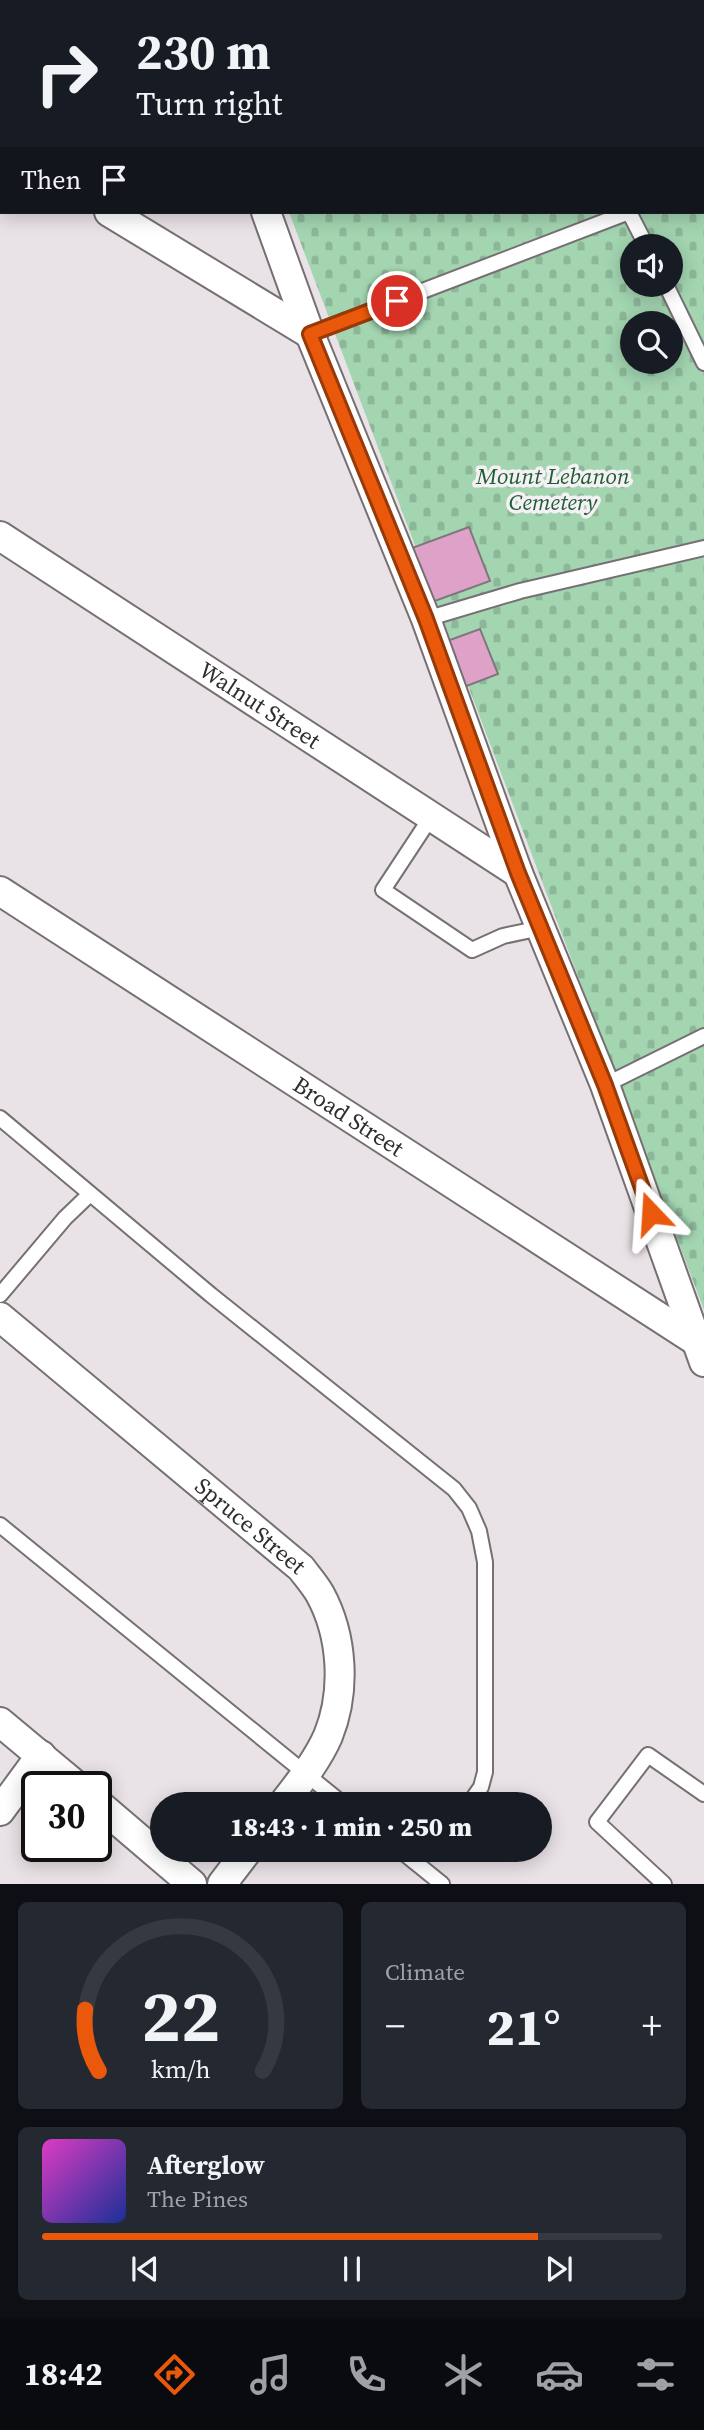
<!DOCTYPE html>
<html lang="en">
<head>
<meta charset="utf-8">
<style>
	:root { --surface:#171b24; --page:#242831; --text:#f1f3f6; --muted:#9ea1a6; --line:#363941; --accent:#ea580c }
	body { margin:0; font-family:"Source Serif 4",serif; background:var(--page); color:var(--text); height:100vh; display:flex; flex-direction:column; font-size:26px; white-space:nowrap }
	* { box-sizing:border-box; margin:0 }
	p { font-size:23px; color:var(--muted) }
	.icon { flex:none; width:38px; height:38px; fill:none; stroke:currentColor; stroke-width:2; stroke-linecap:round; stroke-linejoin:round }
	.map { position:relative; height:1884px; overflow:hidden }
	.drawer { display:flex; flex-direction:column; gap:18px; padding:18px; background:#0d0f14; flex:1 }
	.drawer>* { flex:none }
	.guide { position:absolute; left:0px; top:0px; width:705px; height:214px; box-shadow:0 4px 18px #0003; background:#171b24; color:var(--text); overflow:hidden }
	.buttons { position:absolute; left:620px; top:234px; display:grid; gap:14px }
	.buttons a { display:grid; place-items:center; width:63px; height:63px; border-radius:50%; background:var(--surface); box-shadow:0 4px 18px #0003; font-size:35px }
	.speed { position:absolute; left:21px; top:1771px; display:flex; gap:14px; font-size:35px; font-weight:700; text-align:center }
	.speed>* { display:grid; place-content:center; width:91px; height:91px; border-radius:50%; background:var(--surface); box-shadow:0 4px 18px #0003; line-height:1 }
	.speed .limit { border:4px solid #111; border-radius:10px; background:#fff; color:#111 }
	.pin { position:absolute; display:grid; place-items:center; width:60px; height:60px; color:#fff; margin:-30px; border:4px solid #fff; border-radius:50%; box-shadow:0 2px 7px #0007 }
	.me { position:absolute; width:77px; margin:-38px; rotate:340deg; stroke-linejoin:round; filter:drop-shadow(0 0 5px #0008) }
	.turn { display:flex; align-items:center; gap:24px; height:147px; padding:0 21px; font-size:32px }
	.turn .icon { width:91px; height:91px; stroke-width:2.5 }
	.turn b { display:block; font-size:49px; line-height:60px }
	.then { display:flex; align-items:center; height:66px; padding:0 21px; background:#0003; gap:14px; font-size:26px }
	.big { font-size:52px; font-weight:800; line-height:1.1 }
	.drawer .tile { flex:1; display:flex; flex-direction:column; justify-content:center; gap:10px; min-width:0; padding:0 24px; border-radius:10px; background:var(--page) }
	.drawer .dial { align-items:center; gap:0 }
	.dial svg { height:182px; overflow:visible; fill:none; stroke:var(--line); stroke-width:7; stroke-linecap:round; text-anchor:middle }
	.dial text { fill:var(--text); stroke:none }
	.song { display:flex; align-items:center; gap:21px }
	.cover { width:84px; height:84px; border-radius:10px; background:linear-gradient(135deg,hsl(310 70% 55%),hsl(230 70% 35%)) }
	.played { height:7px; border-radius:4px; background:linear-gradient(90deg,var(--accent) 80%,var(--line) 80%) }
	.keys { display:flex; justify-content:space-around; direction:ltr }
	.heat { display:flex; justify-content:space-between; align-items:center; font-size:38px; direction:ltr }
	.drawer .tiles { flex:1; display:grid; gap:18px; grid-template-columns:1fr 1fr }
	.tile:last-child { grid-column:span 2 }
	.trip { position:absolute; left:150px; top:1792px; width:402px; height:70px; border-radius:35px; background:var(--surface); box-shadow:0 4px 18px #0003; font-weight:800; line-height:70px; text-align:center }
	.tab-bar { display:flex; height:112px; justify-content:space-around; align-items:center; background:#090b0e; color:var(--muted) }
	.tab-bar .icon { width:49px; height:49px }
	.tab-bar .on { color:var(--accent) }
	.tab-bar b { font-size:32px; color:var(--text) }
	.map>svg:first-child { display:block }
</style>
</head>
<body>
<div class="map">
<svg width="704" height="1884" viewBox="0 0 704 1884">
	<defs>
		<pattern id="cemetery-stones" width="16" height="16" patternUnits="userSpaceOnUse" patternTransform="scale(1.75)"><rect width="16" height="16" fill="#a3d5b1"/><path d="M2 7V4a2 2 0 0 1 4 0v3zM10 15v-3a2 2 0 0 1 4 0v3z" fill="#8db799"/></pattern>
	</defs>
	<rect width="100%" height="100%" fill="#e9e2e6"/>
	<g fill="url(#cemetery-stones)" fill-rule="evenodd">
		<polygon points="209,0 400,0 402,2 209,2"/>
		<path d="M613 0H704V1310L289 212H704V2H611ZM632 247H670V285H632ZM632 324H670V362H632Z"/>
	</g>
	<g fill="#dea1c8" stroke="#7d777b" stroke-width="2">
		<polygon points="469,527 490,581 432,602 412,548"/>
		<polygon points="480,629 498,674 464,687 447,641"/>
	</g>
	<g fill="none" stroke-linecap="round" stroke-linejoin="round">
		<g stroke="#767073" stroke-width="18">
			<g id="service">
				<polyline points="629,212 647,247"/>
				<polyline points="666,285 704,363"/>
				<polyline points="310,334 629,212"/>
				<polyline points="426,619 520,591 704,548"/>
				<polyline points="431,817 383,890 472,950 503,936 541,928"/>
				<polyline points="605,1085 704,1036"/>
				<polyline points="0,1118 211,1295 454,1489 469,1508 479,1531 485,1562 485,1772 481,1787 469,1804"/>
				<polyline points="0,1295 65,1218 89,1195"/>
				<polyline points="0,1525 343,1804"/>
				<polyline points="400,1850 442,1884"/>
				<polyline points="414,1861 425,1850"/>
				<polyline points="664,1884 597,1822 648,1755 704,1794"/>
			</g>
		</g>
		<g stroke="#767073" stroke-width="32">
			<g id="minor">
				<polyline points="188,0 189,2"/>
				<polyline points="0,16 2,13"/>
				<polyline points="0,145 2,147"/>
				<polyline points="109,212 310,334"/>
				<polyline points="266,212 310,334 426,619 518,873 605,1085 704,1362"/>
				<path id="s1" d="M0 536 518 873"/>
				<path id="s2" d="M0 891 696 1341"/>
				<path id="s3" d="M0 1317 301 1568C307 1576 315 1585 320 1594 343 1636 346 1692 328 1736 317 1761 299 1783 283 1804"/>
				<polyline points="0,1722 78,1787"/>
				<polyline points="96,1802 192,1884"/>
				<polyline points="0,1811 41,1755"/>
				<polyline points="222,1884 248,1850"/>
			</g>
		</g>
		<use href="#service" stroke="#fff" stroke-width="14"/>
		<use href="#minor" stroke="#fff" stroke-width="28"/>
	</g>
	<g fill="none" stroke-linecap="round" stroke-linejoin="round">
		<g stroke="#983908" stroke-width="18">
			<polyline id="route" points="397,301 310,334 426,619 518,873 605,1085 651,1213"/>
		</g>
		<use href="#route" stroke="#ea580c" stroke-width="12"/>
	</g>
	<g text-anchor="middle" stroke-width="7" stroke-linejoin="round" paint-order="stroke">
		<g font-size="23" font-style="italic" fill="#1b5f36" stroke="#f6eff3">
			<text x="553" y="484">Mount Lebanon<tspan x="553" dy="26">Cemetery</tspan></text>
		</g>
		<g font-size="23" fill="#302d2f" stroke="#f6eff3">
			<text dy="8" stroke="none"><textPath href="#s1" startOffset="310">Walnut Street</textPath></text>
			<text dy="8" stroke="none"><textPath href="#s2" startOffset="415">Broad Street</textPath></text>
			<text dy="8" stroke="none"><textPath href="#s3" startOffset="326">Spruce Street</textPath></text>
		</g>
	</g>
</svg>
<div class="buttons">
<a><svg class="icon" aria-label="sound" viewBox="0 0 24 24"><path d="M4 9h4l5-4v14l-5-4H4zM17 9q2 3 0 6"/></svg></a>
<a><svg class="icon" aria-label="search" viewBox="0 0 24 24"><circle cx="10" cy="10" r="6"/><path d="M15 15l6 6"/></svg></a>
</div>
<div class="speed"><div class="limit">30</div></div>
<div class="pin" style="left:397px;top:301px;background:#d93025"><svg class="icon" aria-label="arrive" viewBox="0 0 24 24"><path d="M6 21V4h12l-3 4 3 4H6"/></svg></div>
<svg class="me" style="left:651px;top:1213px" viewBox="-20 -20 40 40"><path d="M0-17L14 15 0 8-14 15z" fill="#ea580c" stroke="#fff" stroke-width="4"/></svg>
<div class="trip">18:43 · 1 min · 250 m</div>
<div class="guide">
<div class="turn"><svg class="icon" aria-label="right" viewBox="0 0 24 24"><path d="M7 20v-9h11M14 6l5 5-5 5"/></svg><div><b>230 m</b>Turn right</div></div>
<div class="then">Then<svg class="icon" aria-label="arrive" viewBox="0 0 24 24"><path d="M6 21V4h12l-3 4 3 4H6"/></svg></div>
</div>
</div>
<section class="drawer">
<div class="tiles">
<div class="tile dial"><svg viewBox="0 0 100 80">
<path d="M14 69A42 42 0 1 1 86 69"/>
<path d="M14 69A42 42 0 0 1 8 42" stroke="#ea580c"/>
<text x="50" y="56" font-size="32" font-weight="700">22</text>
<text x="50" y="72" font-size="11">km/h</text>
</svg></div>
<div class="tile"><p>Climate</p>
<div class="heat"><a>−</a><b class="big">21°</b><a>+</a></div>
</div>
<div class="tile">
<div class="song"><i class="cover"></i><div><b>Afterglow</b><p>The Pines</p></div></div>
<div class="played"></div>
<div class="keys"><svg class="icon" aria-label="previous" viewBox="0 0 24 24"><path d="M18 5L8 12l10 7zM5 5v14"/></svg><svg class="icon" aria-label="pause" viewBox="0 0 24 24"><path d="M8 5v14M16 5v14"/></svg><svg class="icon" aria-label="next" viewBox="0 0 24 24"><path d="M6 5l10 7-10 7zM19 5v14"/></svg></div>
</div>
</div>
</section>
<nav class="tab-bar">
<b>18:42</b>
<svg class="icon on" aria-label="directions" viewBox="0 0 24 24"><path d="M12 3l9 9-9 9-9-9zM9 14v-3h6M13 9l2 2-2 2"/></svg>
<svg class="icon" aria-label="music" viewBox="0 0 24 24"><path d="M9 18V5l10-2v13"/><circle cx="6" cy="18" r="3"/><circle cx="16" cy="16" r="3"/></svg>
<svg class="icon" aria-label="phone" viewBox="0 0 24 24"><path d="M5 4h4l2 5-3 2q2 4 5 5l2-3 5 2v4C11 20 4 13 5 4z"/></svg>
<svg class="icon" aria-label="climate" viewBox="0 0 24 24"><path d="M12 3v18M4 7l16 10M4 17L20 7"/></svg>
<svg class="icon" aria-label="car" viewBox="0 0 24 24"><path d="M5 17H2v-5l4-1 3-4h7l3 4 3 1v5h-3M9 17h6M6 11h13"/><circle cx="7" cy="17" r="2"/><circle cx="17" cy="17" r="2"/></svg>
<svg class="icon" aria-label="filters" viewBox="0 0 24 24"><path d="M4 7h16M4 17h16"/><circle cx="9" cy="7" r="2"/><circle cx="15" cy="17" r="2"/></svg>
</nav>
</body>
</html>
